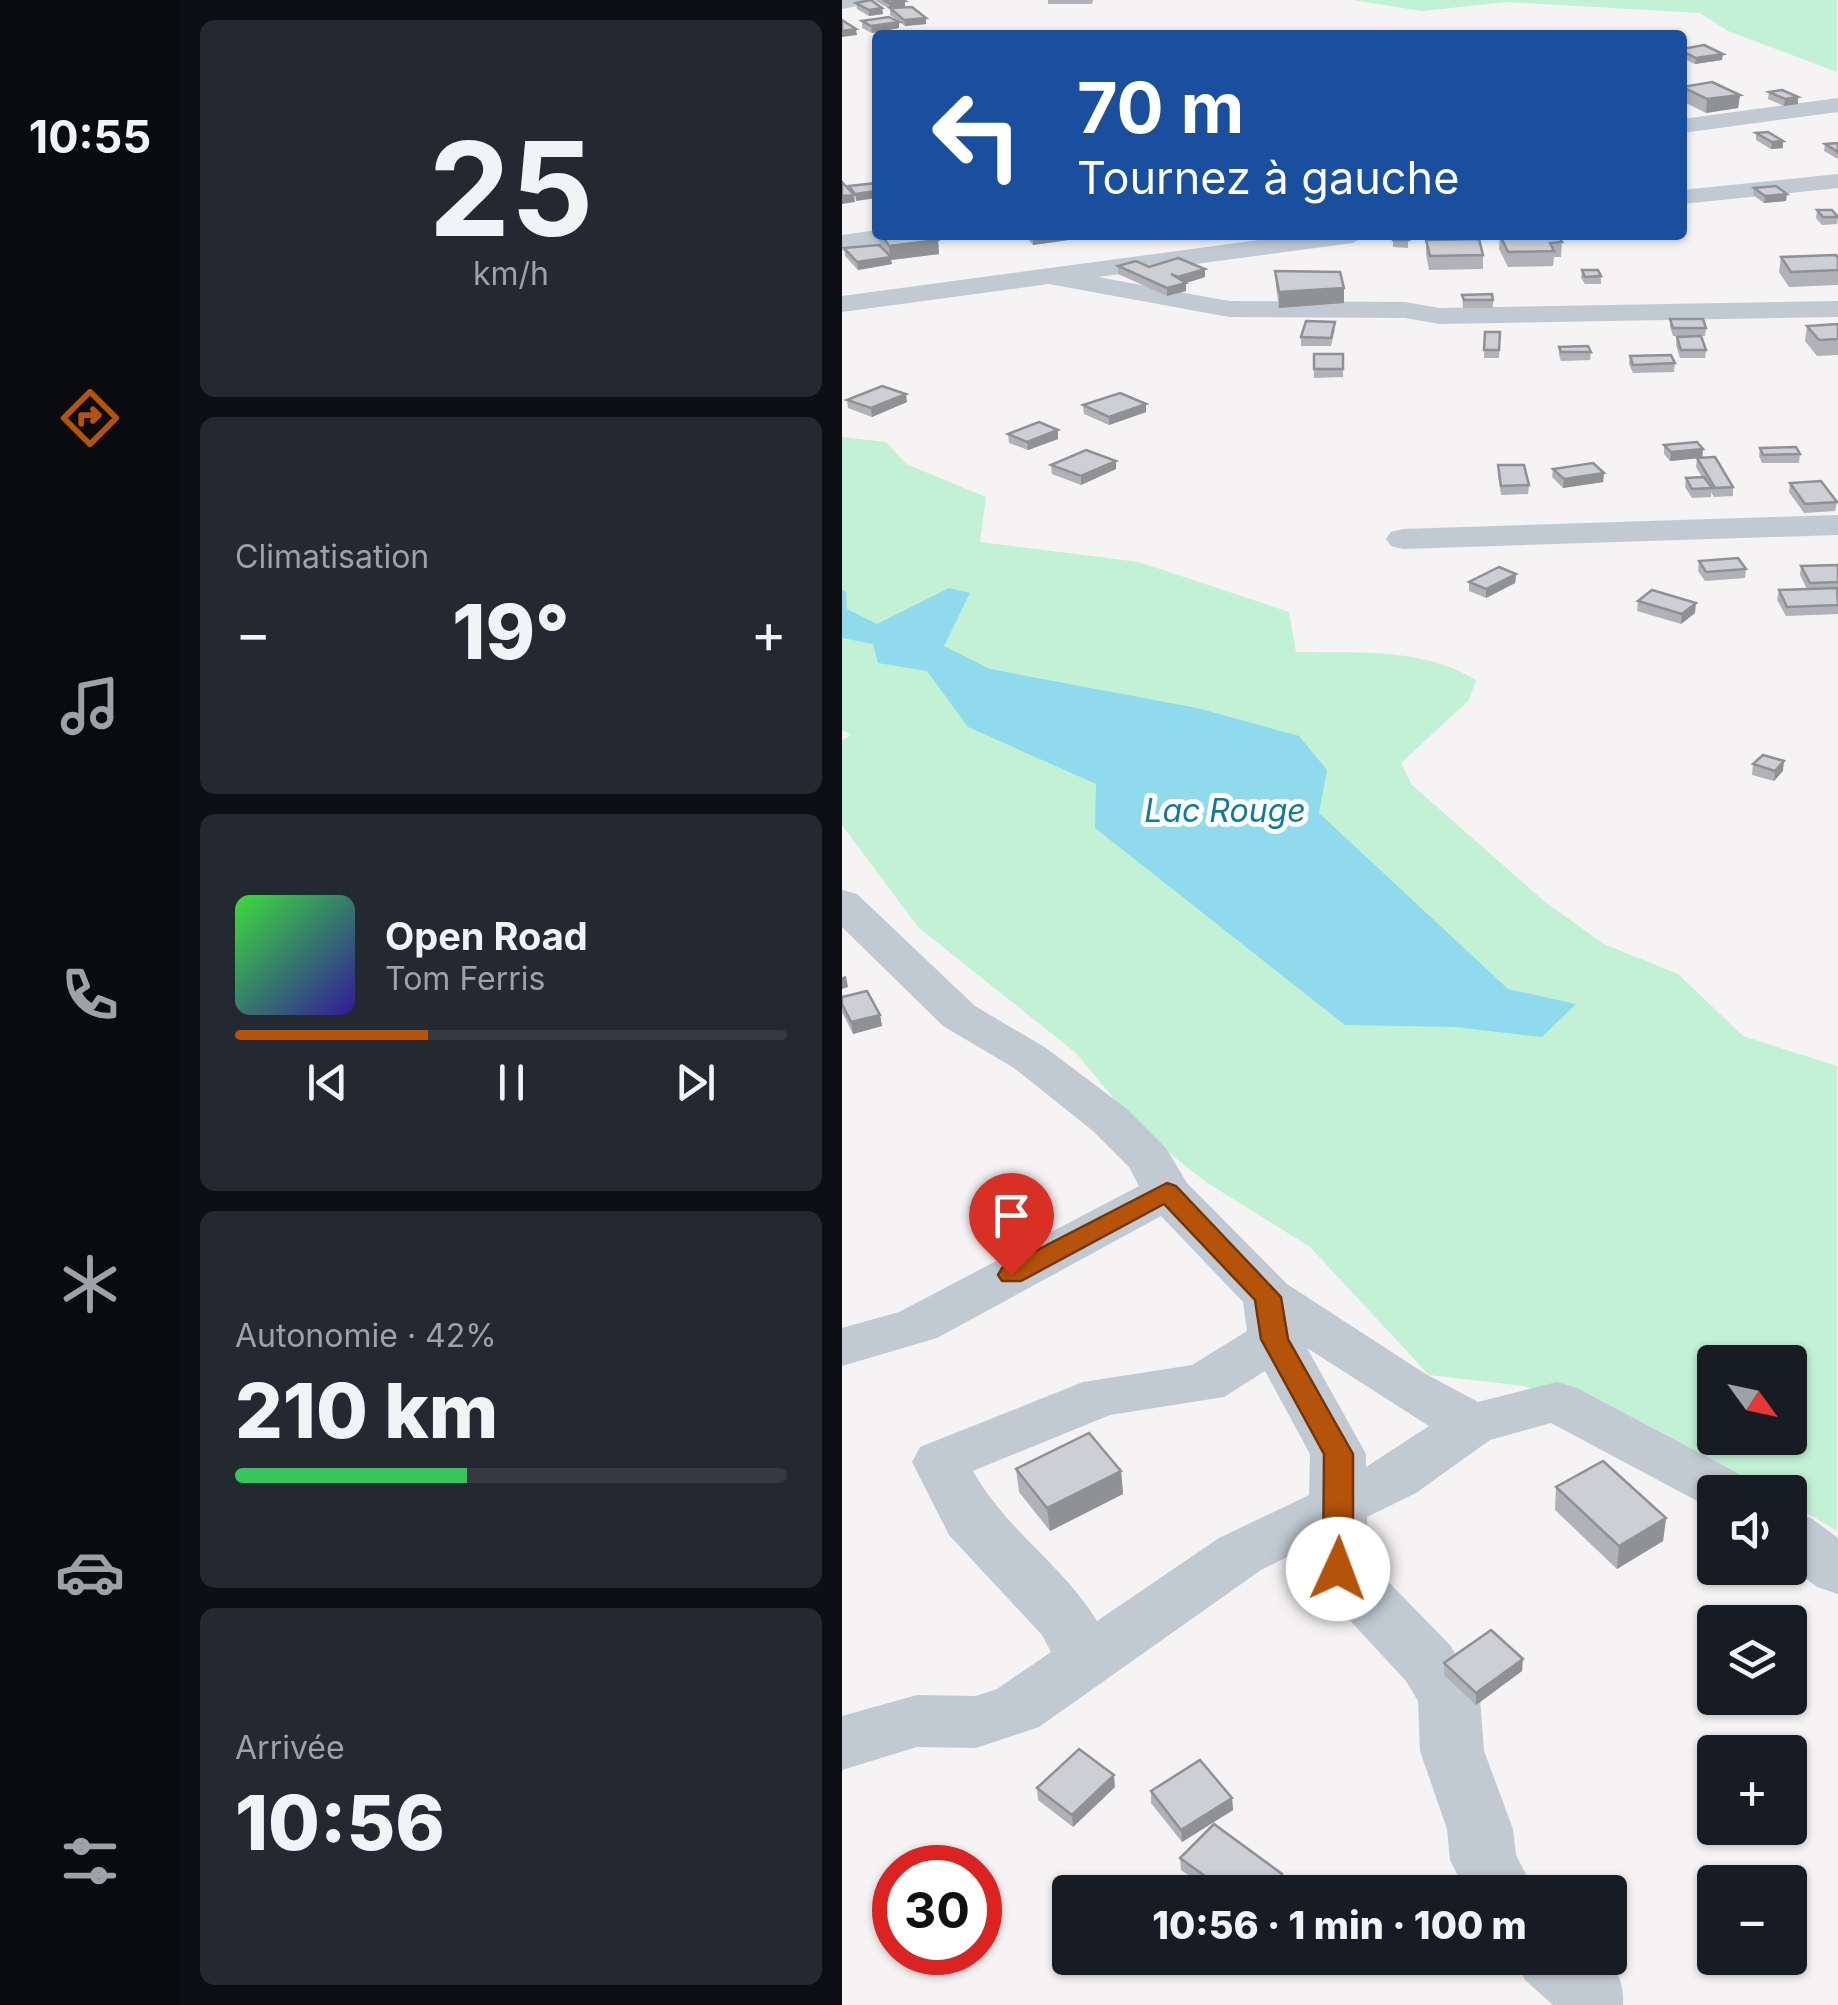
<!DOCTYPE html>
<html lang="fr">
<head>
<meta charset="utf-8">
<style>
	:root { --surface:#171b24; --page:#242831; --text:#f1f3f6; --muted:#9ea1a6; --line:#363941; --accent:#b45309 }
	body { margin:0; font-family:Inter,sans-serif; background:var(--page); color:var(--text); height:100vh; display:flex; flex-direction:column; font-size:38px; white-space:nowrap }
	* { box-sizing:border-box; margin:0 }
	p { font-size:32px; color:var(--muted) }
	.icon { flex:none; width:55px; height:55px; fill:none; stroke:currentColor; stroke-width:2; stroke-linecap:round; stroke-linejoin:round }
	.map { position:relative; flex:1; overflow:hidden }
	.panel { display:flex; flex-direction:column; gap:20px; padding:20px; background:#0d0f14; width:662px }
	.panel>* { flex:none }
	.guide { position:absolute; left:30px; top:30px; width:815px; height:210px; border-radius:10px; box-shadow:0 2px 8px #0004; background:#1a4fa0; color:#fff; overflow:hidden }
	.needle { width:65px; rotate:123deg }
	.controls { position:absolute; left:855px; top:1345px; display:grid; gap:20px }
	.controls a { display:grid; place-items:center; width:110px; height:110px; border-radius:10px; background:var(--surface); box-shadow:0 2px 8px #0004; font-size:50px }
	.speed { position:absolute; left:30px; top:1845px; display:flex; gap:20px; font-size:50px; font-weight:700; text-align:center }
	.speed>* { display:grid; place-content:center; width:130px; height:130px; border-radius:50%; background:var(--surface); box-shadow:0 2px 8px #0004; line-height:1 }
	.speed .limit { border:15px solid #d22; background:#fff; color:#111 }
	.pin { position:absolute; display:grid; place-items:center; width:85px; height:85px; color:#fff; margin:-102px -42px; border-radius:50% 50% 50% 0; rotate:-45deg; box-shadow:0 0 10px #0007 }
	.pin .icon { rotate:45deg }
	.me { position:absolute; width:110px; margin:-55px; rotate:2deg; stroke-linejoin:round; filter:drop-shadow(0 0 8px #0008) }
	.turn { display:flex; align-items:center; gap:35px; height:210px; padding:0 40px; font-size:45px }
	.turn .icon { width:130px; height:130px; stroke-width:2.5 }
	.turn b { display:block; font-size:70px; line-height:85px }
	.big { font-size:75px; font-weight:800; line-height:1.1 }
	.panel .widget { flex:1; display:flex; flex-direction:column; justify-content:center; gap:15px; min-width:0; padding:0 35px; border-radius:15px; background:var(--page) }
	.panel .dial { align-items:center; gap:0 }
	.dial b { font-size:130px; line-height:1 }
	.song { display:flex; align-items:center; gap:30px }
	.cover { width:120px; height:120px; border-radius:15px; background:linear-gradient(135deg,hsl(120 70% 55%),hsl(250 70% 35%)) }
	.played { height:10px; border-radius:5px; background:linear-gradient(90deg,var(--accent) 35%,var(--line) 35%) }
	.keys { display:flex; justify-content:space-around; direction:ltr }
	.heat { display:flex; justify-content:space-between; align-items:center; font-size:55px; direction:ltr }
	.charge { height:15px; border-radius:8px; background:linear-gradient(90deg,#34c759 42%,var(--line) 0) }
	.trip { position:absolute; left:210px; top:1875px; width:575px; height:100px; border-radius:10px; background:var(--surface); box-shadow:0 2px 8px #0004; font-weight:800; line-height:100px; text-align:center }
	main { display:flex; flex:1; min-height:0 }
	.tab-bar { display:flex; flex-direction:column; width:180px; justify-content:space-around; align-items:center; background:#090b0e; color:var(--muted) }
	.tab-bar .icon { width:70px; height:70px }
	.tab-bar .active { color:var(--accent) }
	.tab-bar b { font-size:45px; color:var(--text) }
	.map>svg:first-child { display:block }
</style>
</head>
<body>
<main>
<nav class="tab-bar">
<b>10:55</b>
<svg class="icon active" aria-label="directions" viewBox="0 0 24 24"><path d="M12 3l9 9-9 9-9-9zM9 14v-3h6M13 9l2 2-2 2"/></svg>
<svg class="icon" aria-label="music" viewBox="0 0 24 24"><path d="M9 18V5l10-2v13"/><circle cx="6" cy="18" r="3"/><circle cx="16" cy="16" r="3"/></svg>
<svg class="icon" aria-label="phone" viewBox="0 0 24 24"><path d="M5 4h4l2 5-3 2q2 4 5 5l2-3 5 2v4C11 20 4 13 5 4z"/></svg>
<svg class="icon" aria-label="climate" viewBox="0 0 24 24"><path d="M12 3v18M4 7l16 10M4 17L20 7"/></svg>
<svg class="icon" aria-label="car" viewBox="0 0 24 24"><path d="M5 17H2v-5l4-1 3-4h7l3 4 3 1v5h-3M9 17h6M6 11h13"/><circle cx="7" cy="17" r="2"/><circle cx="17" cy="17" r="2"/></svg>
<svg class="icon" aria-label="filters" viewBox="0 0 24 24"><path d="M4 7h16M4 17h16"/><circle cx="9" cy="7" r="2"/><circle cx="15" cy="17" r="2"/></svg>
</nav>
<section class="panel">
<div class="widget dial"><b>25</b><p>km/h</p></div>
<div class="widget"><p>Climatisation</p>
<div class="heat"><a>−</a><b class="big">19°</b><a>+</a></div>
</div>
<div class="widget">
<div class="song"><i class="cover"></i><div><b>Open Road</b><p>Tom Ferris</p></div></div>
<div class="played"></div>
<div class="keys"><svg class="icon" aria-label="previous" viewBox="0 0 24 24"><path d="M18 5L8 12l10 7zM5 5v14"/></svg><svg class="icon" aria-label="pause" viewBox="0 0 24 24"><path d="M8 5v14M16 5v14"/></svg><svg class="icon" aria-label="next" viewBox="0 0 24 24"><path d="M6 5l10 7-10 7zM19 5v14"/></svg></div>
</div>
<div class="widget"><p>Autonomie · 42%</p><b class="big">210 km</b><div class="charge"></div></div>
<div class="widget"><p>Arrivée</p><b class="big">10:56</b></div>
</section>
<div class="map">
<svg width="996" height="2005" viewBox="0 0 996 2005">
	<rect width="100%" height="100%" fill="#f5f3f3"/>
	<g fill="#c3f1d5" fill-rule="evenodd">
		<polygon points="511,0 995,0 995,72 886,31 858,13 665,2 580,11"/>
		<path d="M0 437 44 442 64 464 144 497 138 542 297 562 447 612 454 652C515 653 581 647 634 680L627 700 559 763 570 785 703 902 762 944 836 974 901 1036 995 1066V1531L948 1503V1492H926L769 1419 682 1386 587 1375 468 1247 364 1182 298 1130 234 1053 76 927 0 825V740L10 735 0 730ZM872 1362H948V1438H872Z"/>
	</g>
	<polygon fill="#90daee" points="107,588 128,593 102,646 148,669 355,708 457,736 485,770 477,813 666,989 734,1004 700,1037 613,1027 503,1025 253,828 254,784 126,727 85,671 36,663 31,644 0,638 0,589 4,592 5,609 35,624"/>
	<g fill="none" stroke-linecap="round" stroke-linejoin="round">
		<g fill="#c1cad2" fill-rule="evenodd">
			<polygon points="0,0 28,0 25,4 0,9"/>
			<polygon points="996,98 996,112 840,133 840,119"/>
			<polygon points="996,174 996,188 840,204 840,190"/>
			<polygon points="35,230 35,235 64,235 51,243 0,251 0,235"/>
			<polygon points="454,235 524,235 511,243 256,277 387,301 563,302 598,308 996,301 996,317 598,324 563,318 387,317 207,284 0,312 0,296"/>
			<polygon points="996,515 996,535 561,549 549,546 544,539 549,532 561,529"/>
			<path d="M0 890 15 894 133 1006 204 1048 285 1109 324 1148 345 1183 445 1284 582 1373 636 1402 715 1382 735 1388 903 1477 911 1492H872V1510L709 1423 648 1440 574 1493 525 1517 526 1561 608 1645 638 1698 642 1751 671 1829 674 1855 693 1892H624L608 1860 605 1829 578 1751 576 1701 564 1681 475 1585 466 1569 467 1546 419 1570 197 1727 134 1748 75 1747 0 1770V1716L75 1695 134 1696 155 1689 209 1652 200 1635 107 1535 70 1462 78 1447 241 1382 350 1365 405 1331 401 1302 319 1216 95 1338 0 1366V1328L57 1312 297 1186 287 1167 251 1131 172 1068 101 1026 0 927ZM465 1348 587 1426 524 1467V1454ZM423 1371 468 1454 467 1495 377 1538 255 1621C221 1565 163 1529 131 1471L268 1415 382 1397Z"/>
			<polygon points="948,1512 969,1518 996,1538 996,1594 975,1587 948,1566"/>
			<path d="M673 1958H761C777 1970 782 1985 781 2005H711L683 1980Z"/>
		</g>
	</g>
	<g fill="#b0b2b7">
		<polygon points="32,0 61,0 63,1 63,7 84,18 84,24 63,26 48,15 48,9"/>
		<polygon points="206,0 251,0 250,4 206,4"/>
		<polygon points="14,3 40,8 41,14 27,16 15,9"/>
		<polygon points="20,21 57,28 30,33 20,28"/>
		<polygon points="840,49 880,60 853,64 840,58"/>
		<polygon points="840,86 898,95 896,108 864,113 840,101"/>
		<polygon points="927,92 956,97 956,104 942,106 926,99"/>
		<polygon points="914,133 941,148 929,149 914,140"/>
		<polygon points="996,143 996,159 982,151 983,144"/>
		<polygon points="912,188 944,201 922,203 911,195"/>
		<polygon points="975,210 996,216 995,224 980,225 974,218"/>
		<polygon points="37,235 92,235 96,240 97,254 49,260 50,264 16,270 3,256 2,248 38,245"/>
		<polygon points="183,235 255,235 255,236 191,245"/>
		<polygon points="551,235 566,235 566,248 551,247"/>
		<polygon points="620,235 648,235 647,238 620,239"/>
		<polygon points="658,235 720,242 719,257 712,257 711,266 666,267 657,249"/>
		<polygon points="584,240 641,255 641,269 587,270 584,254"/>
		<polygon points="939,257 996,258 996,285 947,287 937,272"/>
		<polygon points="276,266 363,269 363,277 344,283 344,291 325,296 276,274"/>
		<polygon points="740,270 759,276 759,284 743,284 739,278"/>
		<polygon points="433,271 502,303 437,308 434,286"/>
		<polygon points="620,295 651,300 651,308 621,308"/>
		<polygon points="828,319 864,328 863,336 831,336 828,327"/>
		<polygon points="996,324 996,355 975,356 963,341 965,326"/>
		<polygon points="493,330 489,346 459,346 459,337"/>
		<polygon points="643,332 658,332 657,358 642,358"/>
		<polygon points="835,337 864,350 863,358 838,358 834,345"/>
		<polygon points="717,347 749,352 748,360 719,361 717,355"/>
		<polygon points="472,354 501,354 501,377 472,378"/>
		<polygon points="788,356 833,363 832,372 791,373 787,364"/>
		<polygon points="5,400 65,402 30,417 6,408"/>
		<polygon points="241,405 304,412 267,425 242,414"/>
		<polygon points="166,434 216,439 186,450 167,443"/>
		<polygon points="822,445 861,449 860,458 891,487 891,496 872,497 869,492 869,497 850,498 843,487 844,478 860,477 854,467 855,458 828,461 822,454"/>
		<polygon points="918,448 958,454 957,463 920,463 917,456"/>
		<polygon points="274,461 274,469 239,485 210,474 209,465"/>
		<polygon points="656,465 687,485 686,494 659,495 656,474"/>
		<polygon points="711,469 762,473 761,482 721,488 710,477"/>
		<polygon points="948,483 995,502 993,511 962,513 947,492"/>
		<polygon points="857,561 904,569 903,578 863,581 856,571"/>
		<polygon points="996,565 996,614 944,616 935,600 937,590 965,589 958,575 959,566"/>
		<polygon points="674,574 673,583 644,598 627,591 627,582"/>
		<polygon points="796,601 853,613 839,624 795,611"/>
		<polygon points="911,764 941,771 932,781 910,775"/>
		<polygon points="0,997 38,1015 40,1026 11,1034 0,1012"/>
		<polygon points="174,1469 279,1471 281,1494 208,1531 177,1492"/>
		<polygon points="714,1487 824,1518 821,1541 775,1569 713,1510"/>
		<polygon points="602,1663 680,1671 634,1705 602,1675"/>
		<polygon points="273,1787 231,1827 196,1800 195,1788"/>
		<polygon points="309,1791 390,1798 391,1810 340,1842 309,1803"/>
		<polygon points="338,1858 440,1874 440,1886 435,1892 370,1892 339,1870"/>
	</g>
	<g fill="#909195">
		<polygon points="63,1 63,7 47,9 47,3"/>
		<polygon points="40,8 41,14 27,16 27,10"/>
		<polygon points="84,18 84,24 63,26 62,20"/>
		<polygon points="57,22 57,28 30,33 29,26"/>
		<polygon points="14,29 15,35 0,37 0,31"/>
		<polygon points="881,54 880,60 853,64 854,58"/>
		<polygon points="898,95 896,108 864,113 865,99"/>
		<polygon points="956,97 956,104 942,106 943,99"/>
		<polygon points="941,141 941,148 929,149 930,142"/>
		<polygon points="35,191 35,198 14,201 13,194"/>
		<polygon points="945,194 944,201 922,203 923,196"/>
		<polygon points="12,195 13,202 0,204 0,196"/>
		<polygon points="191,235 255,235 255,236 191,245"/>
		<polygon points="96,240 97,254 49,260 50,264 16,270 15,262 48,257 47,246"/>
		<polygon points="363,269 363,277 344,283 344,291 325,296 325,288 336,277"/>
		<polygon points="502,288 502,303 437,308 437,292"/>
		<polygon points="64,394 65,402 30,417 29,408"/>
		<polygon points="304,404 304,412 267,425 267,417"/>
		<polygon points="216,430 216,439 186,450 185,442"/>
		<polygon points="861,449 860,458 828,461 829,452"/>
		<polygon points="274,461 274,469 239,485 239,476"/>
		<polygon points="762,473 761,482 721,488 722,479"/>
		<polygon points="674,574 673,583 644,598 644,589"/>
		<polygon points="854,603 853,613 839,624 840,614"/>
		<polygon points="942,761 941,771 932,781 933,771"/>
		<polygon points="4,976 6,987 0,989 0,977"/>
		<polygon points="38,1015 40,1026 11,1034 9,1022"/>
		<polygon points="279,1471 281,1494 208,1531 205,1508"/>
		<polygon points="824,1518 821,1541 775,1569 777,1546"/>
		<polygon points="681,1659 680,1671 634,1705 634,1693"/>
		<polygon points="272,1775 273,1787 231,1827 230,1815"/>
		<polygon points="390,1798 391,1810 340,1842 339,1830"/>
		<polygon points="440,1874 440,1886 435,1892 423,1892"/>
	</g>
	<g fill="#cdcfd5" stroke="#909195" stroke-width="2.5">
		<polygon points="29,0 40,8 27,10 14,3"/>
		<polygon points="41,0 61,0 63,1 47,3"/>
		<polygon points="70,7 84,18 62,20 48,8"/>
		<polygon points="47,17 57,22 29,26 20,21"/>
		<polygon points="0,20 14,29 0,31"/>
		<polygon points="862,45 881,54 854,58 840,51 840,49"/>
		<polygon points="870,82 898,95 865,99 840,87"/>
		<polygon points="940,90 956,97 943,99 927,92"/>
		<polygon points="926,132 941,141 930,142 914,133"/>
		<polygon points="996,143 996,152 983,144"/>
		<polygon points="0,182 12,195 0,196"/>
		<polygon points="35,183 35,191 13,194 7,186"/>
		<polygon points="934,186 945,194 923,196 912,188"/>
		<polygon points="975,210 990,210 996,217 981,217"/>
		<polygon points="40,235 92,235 96,240 47,246"/>
		<polygon points="551,235 566,235 567,240 551,240"/>
		<polygon points="658,235 716,235 720,242 708,243 712,251 666,252"/>
		<polygon points="637,239 641,255 588,256 584,240"/>
		<polygon points="37,245 49,257 15,262 2,248"/>
		<polygon points="994,255 996,258 996,270 949,272 939,257"/>
		<polygon points="336,258 363,269 336,277 329,274 344,283 325,288 276,266 294,261 307,267"/>
		<polygon points="740,270 756,270 759,276 743,277"/>
		<polygon points="433,271 498,272 502,288 437,292"/>
		<polygon points="650,294 651,300 622,300 620,295"/>
		<polygon points="828,319 861,319 864,328 831,328"/>
		<polygon points="464,321 493,322 489,338 459,337"/>
		<polygon points="996,324 996,339 977,340 965,326"/>
		<polygon points="643,332 658,332 657,350 642,350"/>
		<polygon points="859,336 864,350 839,350 835,337"/>
		<polygon points="746,346 749,352 719,352 717,347"/>
		<rect x="472" y="354" width="29" height="15"/>
		<polygon points="829,355 833,363 791,365 788,356"/>
		<polygon points="40,386 64,394 29,408 5,400"/>
		<polygon points="278,393 304,404 267,417 241,405"/>
		<polygon points="197,422 216,430 185,442 166,434"/>
		<polygon points="855,442 861,449 829,452 822,445"/>
		<polygon points="954,447 958,454 921,455 918,448"/>
		<polygon points="244,450 274,461 239,476 209,465"/>
		<polygon points="873,457 891,487 873,488 855,458"/>
		<polygon points="751,463 762,473 722,479 711,469"/>
		<polygon points="656,465 682,465 687,485 659,486"/>
		<polygon points="862,477 870,488 850,489 844,478"/>
		<polygon points="979,481 995,502 963,504 948,483"/>
		<polygon points="896,558 904,569 864,572 857,561"/>
		<polygon points="996,565 996,582 968,583 959,566"/>
		<polygon points="657,567 674,574 644,589 627,582"/>
		<polygon points="995,588 996,605 945,607 937,590"/>
		<polygon points="810,590 854,603 840,614 796,601"/>
		<polygon points="921,755 942,761 933,771 911,764"/>
		<polygon points="25,991 38,1015 9,1022 0,1004 0,997"/>
		<polygon points="247,1433 279,1471 205,1508 174,1469"/>
		<polygon points="761,1461 824,1518 777,1546 714,1487"/>
		<polygon points="649,1630 681,1659 634,1693 602,1663"/>
		<polygon points="237,1749 272,1775 230,1815 195,1788"/>
		<polygon points="358,1760 390,1798 339,1830 309,1791"/>
		<polygon points="372,1824 440,1874 423,1892 385,1892 338,1858"/>
	</g>
	<polygon fill="#b45309" stroke="#753606" stroke-width="2.5" points="325,1183 334,1186 439,1297 446,1339 511,1454 511,1569 507,1577 496,1581 486,1577 481,1569 482,1454 419,1339 413,1300 322,1204 179,1281 160,1281 156,1275 160,1268"/>
	<g text-anchor="middle" stroke-width="10" stroke-linejoin="round" paint-order="stroke">
		<g font-size="32" font-style="italic" fill="#0c7c9b" stroke="#fff">
			<text x="383" y="822">Lac Rouge</text>
		</g>
	</g>
</svg>
<div class="controls">
<a><svg class="needle" viewBox="-14 -14 28 28"><path d="M0-13l5 13h-10z" fill="#e53935"/><path d="M0 13l5-13h-10z" fill="#9ea1a6"/></svg></a>
<a><svg class="icon" aria-label="sound" viewBox="0 0 24 24"><path d="M4 9h4l5-4v14l-5-4H4zM17 9q2 3 0 6"/></svg></a>
<a><svg class="icon" aria-label="layers" viewBox="0 0 24 24"><path d="M12 4l9 5-9 5-9-5zM3 14l9 5 9-5"/></svg></a>
<a>+</a>
<a>−</a>
</div>
<div class="speed"><div class="limit">30</div></div>
<div class="pin" style="left:169px;top:1275px;background:#d93025"><svg class="icon" aria-label="arrive" viewBox="0 0 24 24"><path d="M6 21V4h12l-3 4 3 4H6"/></svg></div>
<svg class="me" style="left:496px;top:1569px" viewBox="-20 -20 40 40"><circle r="19" fill="#fff"/><path d="M0-13L10 11 0 6-10 11z" fill="#b45309"/></svg>
<div class="trip">10:56 · 1 min · 100 m</div>
<div class="guide">
<div class="turn"><svg class="icon" aria-label="left" viewBox="0 0 24 24"><path d="M17 20v-9H6M10 6l-5 5 5 5"/></svg><div><b>70 m</b>Tournez à gauche</div></div>
</div>
</div>
</main>
</body>
</html>
